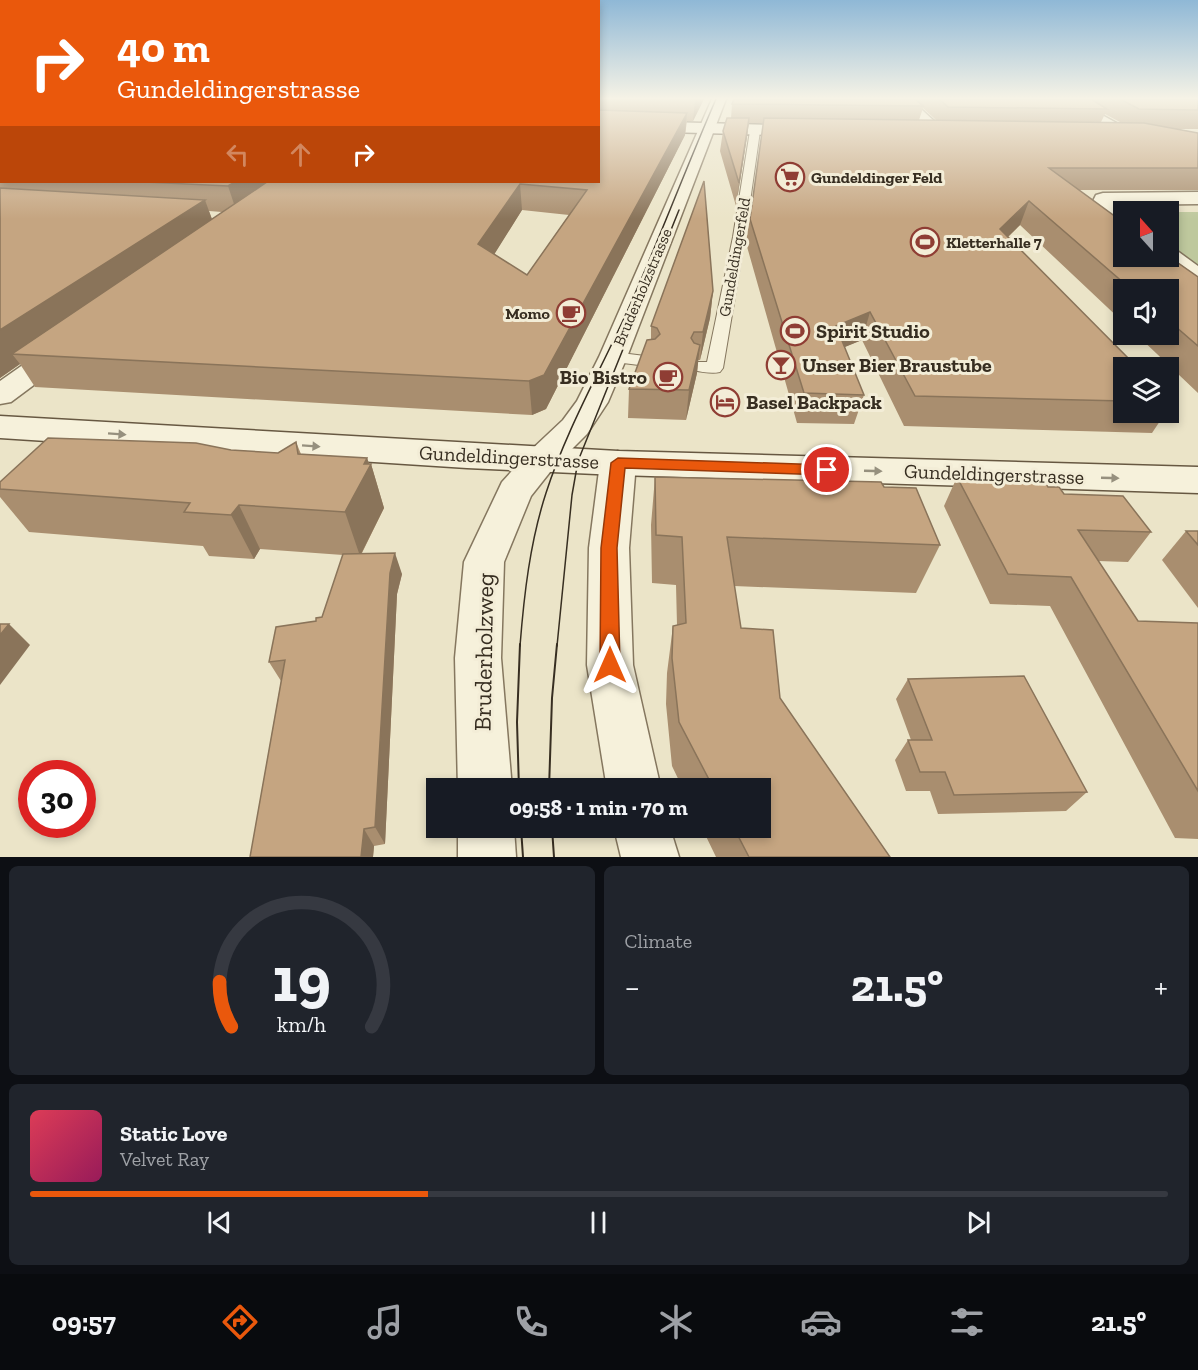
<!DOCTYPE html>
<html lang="en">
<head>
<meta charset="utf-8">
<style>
	:root { --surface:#171b24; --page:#20242c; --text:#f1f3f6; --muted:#9ea1a6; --line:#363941; --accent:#ea580c }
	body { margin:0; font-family:"Zilla Slab",serif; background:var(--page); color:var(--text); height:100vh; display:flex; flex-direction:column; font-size:22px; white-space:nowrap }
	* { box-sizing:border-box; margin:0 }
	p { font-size:20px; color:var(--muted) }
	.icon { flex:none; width:33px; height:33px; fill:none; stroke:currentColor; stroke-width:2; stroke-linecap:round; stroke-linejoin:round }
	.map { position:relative; height:857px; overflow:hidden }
	.details { display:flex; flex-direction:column; gap:9px; padding:9px; background:#0d0f14; flex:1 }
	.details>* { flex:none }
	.guide { position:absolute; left:0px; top:0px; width:600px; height:183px; box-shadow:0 3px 9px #0003; background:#ea580c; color:#fff; overflow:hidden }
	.needle { width:39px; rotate:339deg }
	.tools { position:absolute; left:1113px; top:201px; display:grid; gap:12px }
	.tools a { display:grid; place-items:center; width:66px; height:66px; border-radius:0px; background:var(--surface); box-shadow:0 3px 9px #0003; font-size:30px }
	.speed { position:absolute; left:18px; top:760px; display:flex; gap:12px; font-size:30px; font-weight:700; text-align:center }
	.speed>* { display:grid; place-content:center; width:78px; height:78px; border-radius:50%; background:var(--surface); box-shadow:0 3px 9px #0003; line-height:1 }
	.speed .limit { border:9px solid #d22; background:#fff; color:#111 }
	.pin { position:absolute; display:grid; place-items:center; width:51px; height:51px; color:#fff; margin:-26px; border:3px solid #fff; border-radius:50%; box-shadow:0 2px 6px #0007 }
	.me { position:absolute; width:66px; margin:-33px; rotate:0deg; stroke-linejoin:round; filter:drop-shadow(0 0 4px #0008) }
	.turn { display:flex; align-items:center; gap:21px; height:126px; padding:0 18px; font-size:27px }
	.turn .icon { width:78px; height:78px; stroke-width:2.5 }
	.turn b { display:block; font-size:42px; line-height:51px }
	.lanes { display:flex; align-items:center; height:57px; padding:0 18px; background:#0003; justify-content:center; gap:30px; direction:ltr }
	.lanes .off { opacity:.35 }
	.big { font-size:45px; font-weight:700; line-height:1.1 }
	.details .card { flex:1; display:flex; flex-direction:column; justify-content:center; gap:9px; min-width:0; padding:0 21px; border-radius:9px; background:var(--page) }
	.details .dial { align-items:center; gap:0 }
	.dial svg { height:156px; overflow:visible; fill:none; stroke:var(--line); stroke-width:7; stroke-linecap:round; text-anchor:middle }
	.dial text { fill:var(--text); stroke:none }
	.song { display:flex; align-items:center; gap:18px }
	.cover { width:72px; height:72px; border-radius:9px; background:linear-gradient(135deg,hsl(350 70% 55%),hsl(330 70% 35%)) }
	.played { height:6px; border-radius:3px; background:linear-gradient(90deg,var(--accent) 35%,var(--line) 35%) }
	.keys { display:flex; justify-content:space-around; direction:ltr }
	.heat { display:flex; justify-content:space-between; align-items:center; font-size:33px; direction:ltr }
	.details .tiles { flex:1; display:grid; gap:9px; grid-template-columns:1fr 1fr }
	.card:last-child { grid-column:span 2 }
	.trip { position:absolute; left:426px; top:778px; width:345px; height:60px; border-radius:0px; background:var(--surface); box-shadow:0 3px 9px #0003; font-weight:700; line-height:60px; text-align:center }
	.menu { display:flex; height:96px; justify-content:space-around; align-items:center; background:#090b0e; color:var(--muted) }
	.menu .icon { width:42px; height:42px }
	.menu .on { color:var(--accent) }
	.menu b { font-size:27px; color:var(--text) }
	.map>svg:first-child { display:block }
</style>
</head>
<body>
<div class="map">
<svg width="1198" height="857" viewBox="0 0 1198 857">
	<rect width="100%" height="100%" fill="#ebe4c8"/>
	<polygon fill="#bec89d" points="1169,212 1198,212 1198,272 1169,250"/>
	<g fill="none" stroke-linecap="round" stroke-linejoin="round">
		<g stroke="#85775f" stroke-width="2">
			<g id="service">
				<path d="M755 128 760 131 745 237 723 368 720 372C711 374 702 372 693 370L690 366 693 362H707L733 237 750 131Z"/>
				<polygon points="613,352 653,357 656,361 653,365 647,366 607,361 604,357 607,353"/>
			</g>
		</g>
		<g stroke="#85775f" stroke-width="3">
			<g id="minor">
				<polygon points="712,99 726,99 627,357 608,402 587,434 554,467 531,496 504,562 501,658 512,789 458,789 455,658 464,562 502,482 530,451 563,420 577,401 599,357"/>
				<polygon points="894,99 910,99 944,130 946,133 944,136 932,136"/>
				<polygon points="1055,99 1073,99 1131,131 1179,137 1198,143 1198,153 1177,147 1121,138"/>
				<polygon points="1198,192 1198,204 1114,205 1124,212 1124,228 1117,226 1091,205 1096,195 1103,193"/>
				<polygon points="1168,248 1176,250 1198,266 1198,284 1189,282 1160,260 1158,256 1168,256"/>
				<polygon points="64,340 74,343 78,349 74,355 11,402 0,404 0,381 54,343"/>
				<polygon points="618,451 630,455 636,463 629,548 633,665 661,789 607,789 587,665 589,548 600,463 606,455"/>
				<polygon points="458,828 514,828 516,857 458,857"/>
				<polygon points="614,828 670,828 679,857 621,857"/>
			</g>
		</g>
		<g stroke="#675842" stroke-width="3">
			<g id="secondary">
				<polygon points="598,120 806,126 814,131 806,136 598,130"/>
				<polygon points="0,416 618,451 1198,467 1198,493 618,475 467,468 0,438"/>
			</g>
		</g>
		<use href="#service" fill="#f6f1db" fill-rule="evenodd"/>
		<use href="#minor" fill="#f6f1db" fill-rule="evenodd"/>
		<use href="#secondary" fill="#f6f1db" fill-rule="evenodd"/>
		<g stroke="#372e21" stroke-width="1.5">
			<path d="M520 646C524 595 530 542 546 493 566 431 599 373 626 314 658 243 685 170 716 99"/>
			<polyline points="557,646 572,495 578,461 679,210"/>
		</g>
		<g stroke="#372e21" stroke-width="2">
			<polyline points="519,789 517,722 520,644"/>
			<polyline points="549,789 552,698 557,644"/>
			<polyline points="521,828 523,857"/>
			<polyline points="552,828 554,857"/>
		</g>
	</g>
	<g fill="#a98e6f" fill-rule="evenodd">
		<path d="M0 99H2V182H598V99H704L693 121H687L685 135 546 409 532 415 35 387 20 364 0 378ZM522 210 569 215 527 275 494 254ZM209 211 222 212 212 219Z"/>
		<path d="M734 99H1198V129H1177L1198 133V190H1079L1198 277V393L1136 334H1168V290H1124V323L1020 225 1008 237 1124 368V412H1166L1152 433 904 426 862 340 844 347 864 395 854 424 797 423 746 243 764 123H749L736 206 720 151 723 131 731 118 732 104ZM923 108 936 120H919ZM1105 114 1120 122H1101Z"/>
		<polygon points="713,291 710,318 700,360 698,360 697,373 686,420 628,418 629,389 651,339 651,326"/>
		<polygon points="1168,398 1173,403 1168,409"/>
		<polygon points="296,442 301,454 367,458 369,464 371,464 384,508 362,553 402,574 397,594 385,844 374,846 373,857 250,857 281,681 269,662 316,621 322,617 343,555 260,549 254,559 209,556 203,546 29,532 0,497 0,482 231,450 278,453"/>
		<polygon points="655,477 884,487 940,545 916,593 734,586 741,628 780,698 890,857 716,857 702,828 760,828 760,789 683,789 672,766 666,704 667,673 673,626 677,625 676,585 652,583 651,525"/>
		<polygon points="957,477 1048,487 1151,532 1128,562 1098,561 1138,621 1198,623 1198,839 1175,838 1050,606 990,604 944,506"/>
		<polygon points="1186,531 1198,531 1198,608 1162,560"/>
		<polygon points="908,679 1087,792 1066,811 938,814 930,791 906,791 895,760 908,740 911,740 896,699"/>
	</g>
	<g fill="#8a745a">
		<polygon points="695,99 704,99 693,121 695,100"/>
		<polygon points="687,113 685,135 546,409 532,415 529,381"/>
		<polygon points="749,118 747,137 736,206 739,183"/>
		<polygon points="235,182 283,182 237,213 228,186"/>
		<polygon points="520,184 522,210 482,274 478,244"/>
		<polygon points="205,200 215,228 12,354 20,364 0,378 0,330"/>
		<polygon points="1029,201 1020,225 990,254 1000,229"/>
		<polygon points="713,291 710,318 700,360 703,332"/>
		<polygon points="870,312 862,340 828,354 836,326"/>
		<polygon points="700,345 697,373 686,420 689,390"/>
		<polygon points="367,458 370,466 371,464 384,508 360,556 345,512"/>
		<polygon points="239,505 260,549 254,559 231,515"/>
		<polygon points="395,553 402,574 397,594 385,844 375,827 390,573"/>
		<polygon points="9,624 30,645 0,685 0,635"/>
		<polygon points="364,829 374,846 373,857 361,857"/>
	</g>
	<g fill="#c5a581" stroke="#8a745a" stroke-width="1.5" fill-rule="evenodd">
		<polygon points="0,99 2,99 2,174 0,173"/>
		<polygon points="734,99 915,99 923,106 732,104"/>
		<polygon points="939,99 1091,99 1107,109 948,107"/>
		<polygon points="1120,99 1198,99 1198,110 1139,109"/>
		<path d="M598 110 687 113 544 375 529 381 12 354 267 182H598ZM520 184 587 190 527 275 478 244Z"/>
		<polygon points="727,118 749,118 739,183 723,131"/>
		<polygon points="764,118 1144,123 1198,133 1198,168 1049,168 1124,223 1124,256 1168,256 1198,277 1198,346 1168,320 1168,290 1132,290 1029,201 1000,229 1138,368 1124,368 1124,401 915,396 870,312 836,326 864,395 804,393 750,219"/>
		<polygon points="704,181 713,291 703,332 694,332 691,338 694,343 700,345 689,390 629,389 647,340 655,339 660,334 657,328 651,326"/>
		<polygon points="145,182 235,182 228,186"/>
		<polygon points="0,188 205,200 0,330"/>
		<polygon points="48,438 196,443 231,450 278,453 296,442 298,454 367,458 364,464 371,464 345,512 239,505 231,515 184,512 190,503 0,489 0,482"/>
		<polygon points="655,477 881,482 884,487 916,488 940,545 727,537 741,628 773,630 780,698 890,857 749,857 734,828 760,828 760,789 714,789 679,722 672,658 673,626 686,623 682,537 656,535"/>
		<polygon points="957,477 1044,480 1048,487 1059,487 1064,494 1123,496 1151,532 1078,530 1138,621 1198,623 1198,791 1071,577 1008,574"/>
		<polygon points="1186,531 1198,531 1198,545"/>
		<polygon points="395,553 390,573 375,827 364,829 361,857 250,857 285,660 269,662 276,627 316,621 316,618 322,617 343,554"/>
		<polygon points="0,624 9,624 0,635"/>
		<polygon points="1024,676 1087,792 954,795 945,772 920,772 908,740 932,740 908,679"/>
	</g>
	<defs><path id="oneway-solid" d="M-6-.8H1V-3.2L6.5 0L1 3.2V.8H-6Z" transform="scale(1.5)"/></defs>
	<g fill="#96907e">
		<use href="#oneway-solid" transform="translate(117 434) rotate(4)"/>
		<use href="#oneway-solid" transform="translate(311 446) rotate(4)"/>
		<use href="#oneway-solid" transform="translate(873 471) rotate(2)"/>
		<use href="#oneway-solid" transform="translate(1110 478) rotate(2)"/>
	</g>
	<linearGradient id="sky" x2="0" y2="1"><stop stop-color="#8fb8d6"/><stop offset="0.45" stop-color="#f6f3e6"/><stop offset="1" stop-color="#f6f3e6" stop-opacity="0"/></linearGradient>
	<rect width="1198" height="219" fill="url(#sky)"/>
	<polygon fill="#ea580c" stroke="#983908" stroke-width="1.5" points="618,458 827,465 834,470 827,475 625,468 617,548 620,665 617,671 610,674 603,671 600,665 601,548 611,463"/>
	<defs>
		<g id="supermarket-ring" transform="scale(1.5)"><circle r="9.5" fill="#f3edd7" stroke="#8f3d34" stroke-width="1.5"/><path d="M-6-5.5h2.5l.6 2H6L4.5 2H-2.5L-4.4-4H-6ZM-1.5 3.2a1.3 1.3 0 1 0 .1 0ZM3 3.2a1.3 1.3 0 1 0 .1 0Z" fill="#8f3d34"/></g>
		<g id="stadium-ring" transform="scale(1.5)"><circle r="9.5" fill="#f3edd7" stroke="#8f3d34" stroke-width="1.5"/><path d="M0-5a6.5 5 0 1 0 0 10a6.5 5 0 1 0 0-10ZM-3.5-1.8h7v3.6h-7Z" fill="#8f3d34"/></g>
		<g id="cafe-ring" transform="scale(1.5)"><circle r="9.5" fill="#f3edd7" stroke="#8f3d34" stroke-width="1.5"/><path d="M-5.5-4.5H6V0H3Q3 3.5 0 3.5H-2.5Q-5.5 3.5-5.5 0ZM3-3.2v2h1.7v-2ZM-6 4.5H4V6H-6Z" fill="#8f3d34"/></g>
		<g id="bar-ring" transform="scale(1.5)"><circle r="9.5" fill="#f3edd7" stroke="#8f3d34" stroke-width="1.5"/><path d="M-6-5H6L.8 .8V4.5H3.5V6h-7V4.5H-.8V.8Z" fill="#8f3d34"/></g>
		<g id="hotel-ring" transform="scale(1.5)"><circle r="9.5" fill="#f3edd7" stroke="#8f3d34" stroke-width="1.5"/><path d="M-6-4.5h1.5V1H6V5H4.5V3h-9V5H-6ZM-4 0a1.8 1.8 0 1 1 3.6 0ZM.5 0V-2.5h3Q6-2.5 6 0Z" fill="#8f3d34"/></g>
	</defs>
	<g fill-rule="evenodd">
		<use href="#supermarket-ring" x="790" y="177"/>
		<use href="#stadium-ring" x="925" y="242"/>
		<use href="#cafe-ring" x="571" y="313"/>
		<use href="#stadium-ring" x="795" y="331"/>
		<use href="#bar-ring" x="781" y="365"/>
		<use href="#cafe-ring" x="668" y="377"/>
		<use href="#hotel-ring" x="725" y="402"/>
	</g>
	<g text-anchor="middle" stroke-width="6" stroke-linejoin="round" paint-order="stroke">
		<g font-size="16" font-weight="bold" fill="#372e21" stroke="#f3edd7" text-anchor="start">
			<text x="811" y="183">Gundeldinger Feld</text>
			<text x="946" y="248">Kletterhalle 7</text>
			<text x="550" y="319" text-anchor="end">Momo</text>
		</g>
		<g font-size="16" fill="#372e21" stroke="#f3edd7">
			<text transform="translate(734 257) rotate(-80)" y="6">Gundeldingerfeld</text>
			<text transform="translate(642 287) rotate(-67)" y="6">Bruderholzstrasse</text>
		</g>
		<g font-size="20" font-weight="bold" fill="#372e21" stroke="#f3edd7" text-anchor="start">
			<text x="816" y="338">Spirit Studio</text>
			<text x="802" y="372">Unser Bier Braustube</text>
			<text x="647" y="384" text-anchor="end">Bio Bistro</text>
			<text x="746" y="409">Basel Backpack</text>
		</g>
		<g font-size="20" fill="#372e21" stroke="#f3edd7">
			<text transform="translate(509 457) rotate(3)" y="7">Gundeldingerstrasse</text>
			<text transform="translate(994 474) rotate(2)" y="7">Gundeldingerstrasse</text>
		</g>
		<g font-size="24" fill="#372e21" stroke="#f3edd7">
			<text transform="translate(484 652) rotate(-89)" y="8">Bruderholzweg</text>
		</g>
	</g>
</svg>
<div class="tools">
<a><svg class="needle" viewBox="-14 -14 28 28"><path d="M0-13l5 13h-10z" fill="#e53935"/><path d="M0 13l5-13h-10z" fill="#9ea1a6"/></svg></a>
<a><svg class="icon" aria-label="sound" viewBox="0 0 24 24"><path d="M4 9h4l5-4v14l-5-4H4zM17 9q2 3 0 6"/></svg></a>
<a><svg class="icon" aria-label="layers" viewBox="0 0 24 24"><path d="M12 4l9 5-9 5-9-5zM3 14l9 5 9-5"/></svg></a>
</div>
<div class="speed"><div class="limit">30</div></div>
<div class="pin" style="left:827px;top:470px;background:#d93025"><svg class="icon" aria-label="arrive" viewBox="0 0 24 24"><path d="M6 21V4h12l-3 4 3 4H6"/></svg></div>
<svg class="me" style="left:610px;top:665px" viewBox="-20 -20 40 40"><path d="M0-17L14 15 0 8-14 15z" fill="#ea580c" stroke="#fff" stroke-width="4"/></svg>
<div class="trip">09:58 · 1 min · 70 m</div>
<div class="guide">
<div class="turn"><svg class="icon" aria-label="right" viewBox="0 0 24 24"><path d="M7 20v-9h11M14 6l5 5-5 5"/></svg><div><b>40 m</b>Gundeldingerstrasse</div></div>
<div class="lanes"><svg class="icon off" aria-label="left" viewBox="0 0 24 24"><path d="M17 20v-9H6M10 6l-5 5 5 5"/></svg><svg class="icon off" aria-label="ahead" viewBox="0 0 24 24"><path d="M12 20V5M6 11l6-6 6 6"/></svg><svg class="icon" aria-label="right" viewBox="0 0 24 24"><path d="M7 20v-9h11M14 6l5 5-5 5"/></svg></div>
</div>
</div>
<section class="details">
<div class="tiles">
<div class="card dial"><svg viewBox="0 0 100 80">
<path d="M14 69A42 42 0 1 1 86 69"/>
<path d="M14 69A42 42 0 0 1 8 46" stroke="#ea580c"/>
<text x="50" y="56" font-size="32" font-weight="700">19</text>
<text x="50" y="72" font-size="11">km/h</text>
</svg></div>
<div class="card"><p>Climate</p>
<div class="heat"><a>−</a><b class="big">21.5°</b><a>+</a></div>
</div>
<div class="card">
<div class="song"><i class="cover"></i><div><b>Static Love</b><p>Velvet Ray</p></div></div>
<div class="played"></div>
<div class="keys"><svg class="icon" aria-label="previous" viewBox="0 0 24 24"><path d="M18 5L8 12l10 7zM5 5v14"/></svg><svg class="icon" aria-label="pause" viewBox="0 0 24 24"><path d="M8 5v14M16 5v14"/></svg><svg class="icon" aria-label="next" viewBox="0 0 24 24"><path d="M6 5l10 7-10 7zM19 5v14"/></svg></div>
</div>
</div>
</section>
<nav class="menu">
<b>09:57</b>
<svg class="icon on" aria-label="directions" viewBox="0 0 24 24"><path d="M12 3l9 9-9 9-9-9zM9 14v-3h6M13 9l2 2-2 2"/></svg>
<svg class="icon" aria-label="music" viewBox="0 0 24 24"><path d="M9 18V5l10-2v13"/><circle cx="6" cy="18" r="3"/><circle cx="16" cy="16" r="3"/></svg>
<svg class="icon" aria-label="phone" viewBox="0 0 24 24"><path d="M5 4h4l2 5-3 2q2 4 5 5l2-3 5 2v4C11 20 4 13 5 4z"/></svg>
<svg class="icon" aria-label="climate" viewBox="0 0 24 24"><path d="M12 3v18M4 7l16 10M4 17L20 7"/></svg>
<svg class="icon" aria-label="car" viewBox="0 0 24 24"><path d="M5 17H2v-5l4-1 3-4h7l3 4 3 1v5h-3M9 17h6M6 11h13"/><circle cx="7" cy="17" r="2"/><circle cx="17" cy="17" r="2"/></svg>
<svg class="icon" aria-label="filters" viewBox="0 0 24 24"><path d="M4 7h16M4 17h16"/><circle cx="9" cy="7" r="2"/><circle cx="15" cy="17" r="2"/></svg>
<b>21.5°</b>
</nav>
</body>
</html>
